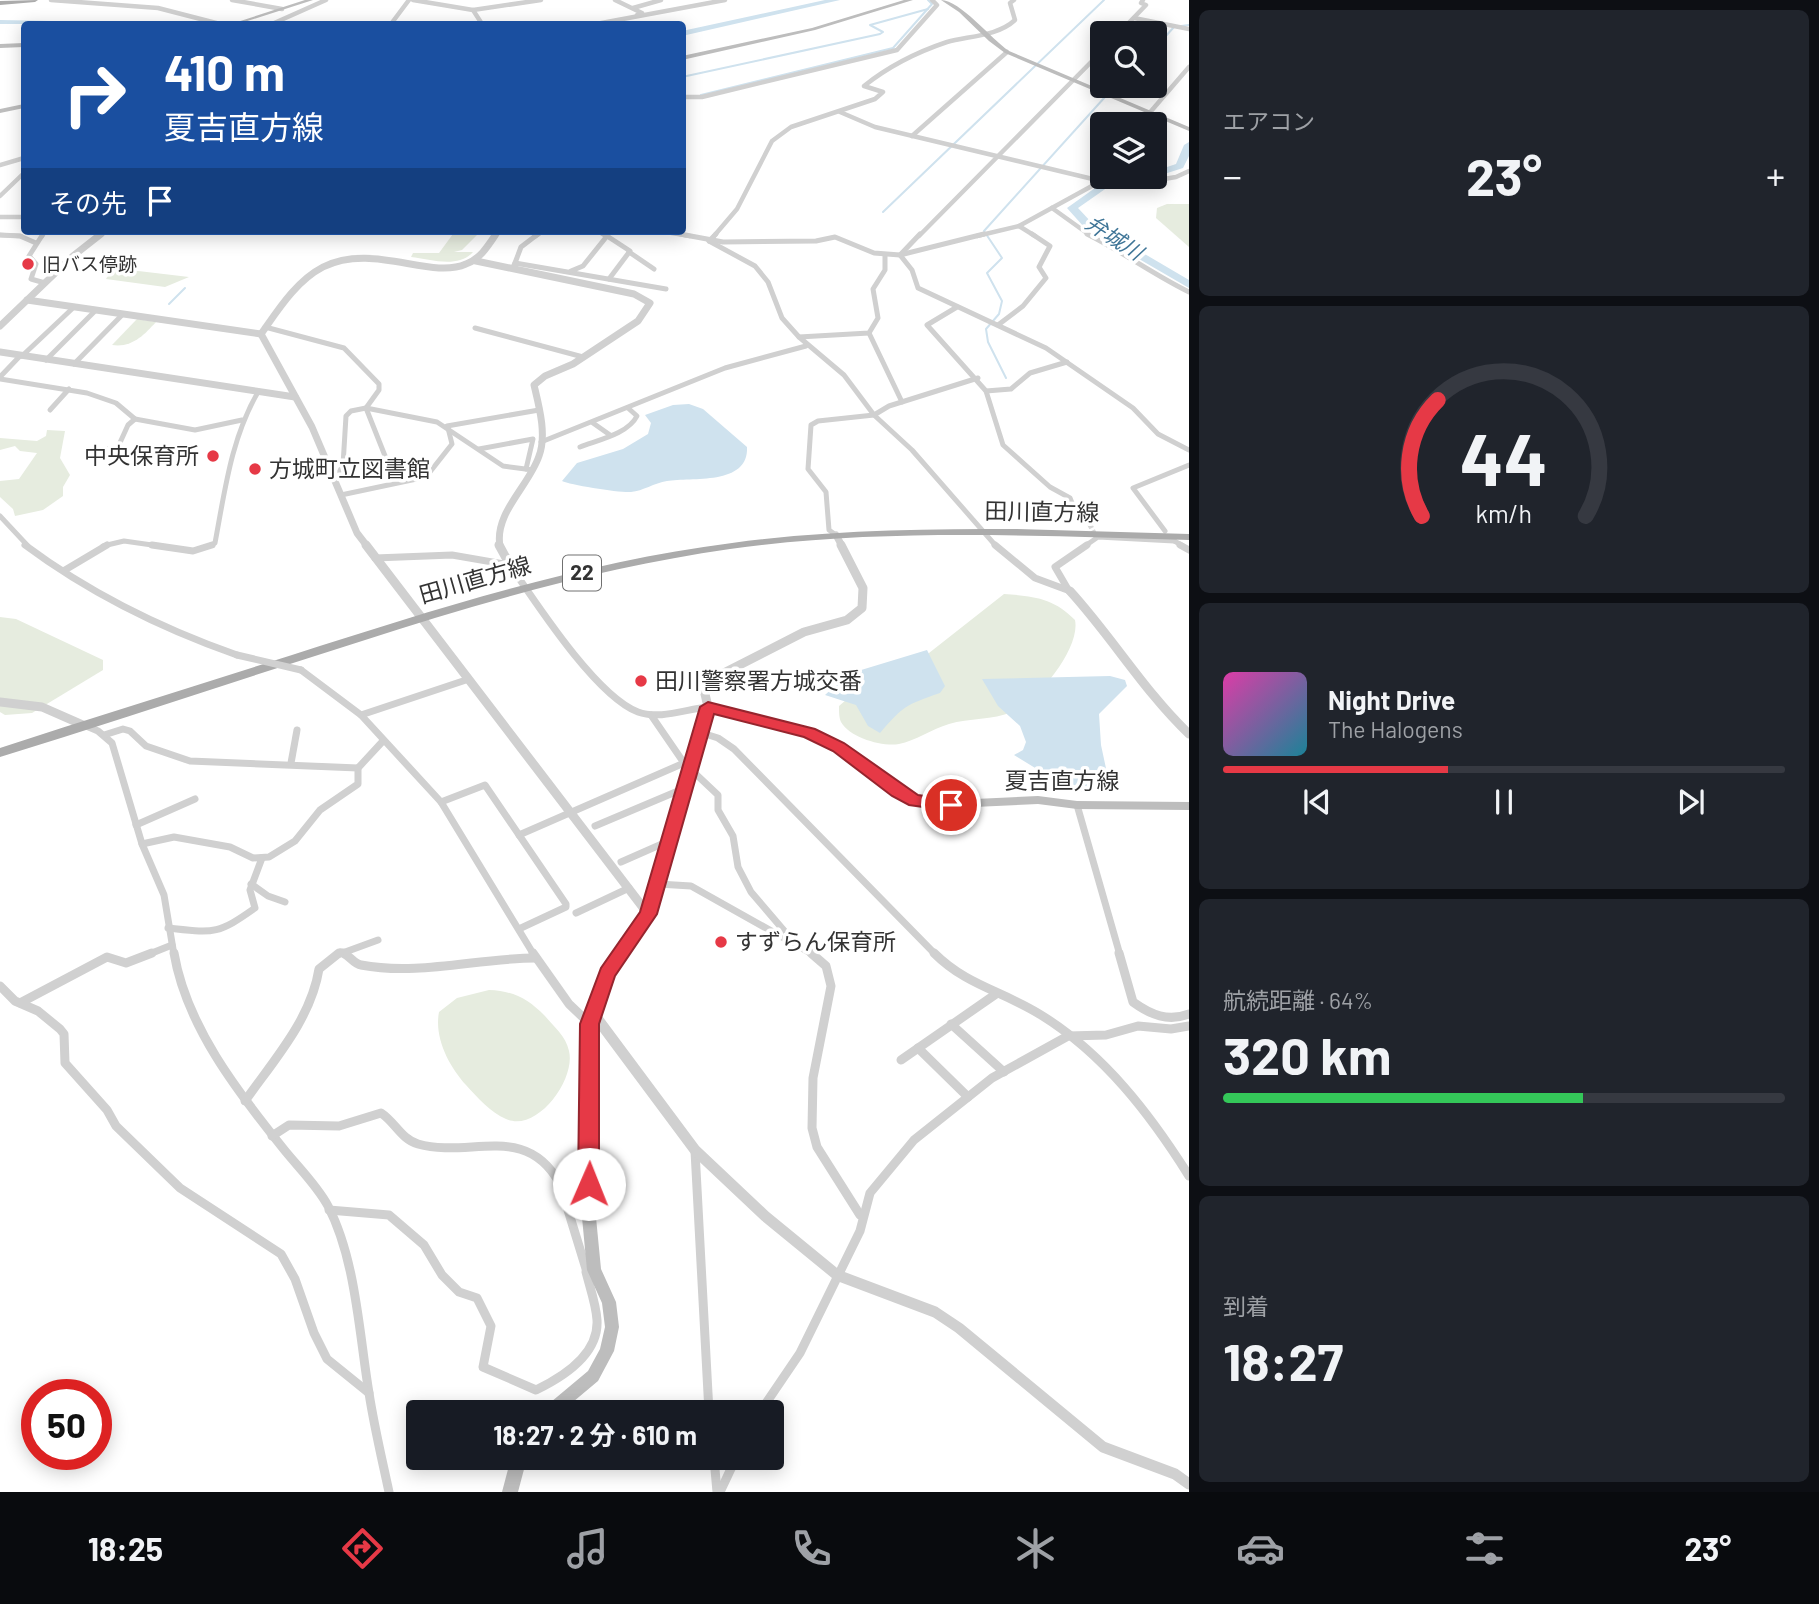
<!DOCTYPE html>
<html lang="ja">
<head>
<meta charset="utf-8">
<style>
	:root { --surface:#171b24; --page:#20242c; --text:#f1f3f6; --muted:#9ea1a6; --line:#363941; --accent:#e63946 }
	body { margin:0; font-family:Barlow,"Noto Sans JP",sans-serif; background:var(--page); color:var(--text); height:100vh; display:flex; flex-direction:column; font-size:26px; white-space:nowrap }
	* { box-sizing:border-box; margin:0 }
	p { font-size:23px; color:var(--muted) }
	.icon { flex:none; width:38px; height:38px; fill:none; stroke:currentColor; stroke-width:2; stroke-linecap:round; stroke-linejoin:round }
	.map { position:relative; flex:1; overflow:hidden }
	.sheet { display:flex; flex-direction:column; gap:10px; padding:10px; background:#0d0f14; width:630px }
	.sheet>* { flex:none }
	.banner { position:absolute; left:21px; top:21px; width:665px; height:214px; border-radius:7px; box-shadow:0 4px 18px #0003; background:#1a4fa0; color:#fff; overflow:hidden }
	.tools { position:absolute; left:1090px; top:21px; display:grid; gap:14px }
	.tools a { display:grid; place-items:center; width:77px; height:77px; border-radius:7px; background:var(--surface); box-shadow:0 4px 18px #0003; font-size:35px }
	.speed { position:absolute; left:21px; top:1379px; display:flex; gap:14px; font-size:35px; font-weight:700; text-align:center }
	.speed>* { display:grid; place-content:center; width:91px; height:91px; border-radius:50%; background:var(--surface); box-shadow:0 4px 18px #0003; line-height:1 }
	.speed .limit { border:10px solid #d22; background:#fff; color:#111 }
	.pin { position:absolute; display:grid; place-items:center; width:60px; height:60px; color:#fff; margin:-30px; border:4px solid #fff; border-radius:50%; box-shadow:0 2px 7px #0007 }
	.me { position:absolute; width:77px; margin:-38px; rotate:1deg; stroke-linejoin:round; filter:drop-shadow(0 0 5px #0008) }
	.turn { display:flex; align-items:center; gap:24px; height:147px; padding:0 28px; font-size:32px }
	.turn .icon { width:91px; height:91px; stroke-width:2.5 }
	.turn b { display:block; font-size:49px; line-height:60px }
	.then { display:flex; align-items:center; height:66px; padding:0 28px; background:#0003; gap:14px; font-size:26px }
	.big { font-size:52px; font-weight:700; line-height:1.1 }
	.sheet .widget { flex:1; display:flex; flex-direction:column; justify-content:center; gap:10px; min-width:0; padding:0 24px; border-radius:10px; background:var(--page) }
	.sheet .dial { align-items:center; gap:0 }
	.dial svg { height:182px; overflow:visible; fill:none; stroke:var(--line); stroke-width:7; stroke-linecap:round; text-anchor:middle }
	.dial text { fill:var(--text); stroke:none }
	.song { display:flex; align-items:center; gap:21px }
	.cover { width:84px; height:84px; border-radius:10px; background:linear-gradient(135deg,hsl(320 70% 55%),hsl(190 70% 35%)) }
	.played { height:7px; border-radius:4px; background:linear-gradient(90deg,var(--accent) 40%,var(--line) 40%) }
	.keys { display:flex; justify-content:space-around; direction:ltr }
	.heat { display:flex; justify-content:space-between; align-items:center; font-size:38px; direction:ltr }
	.charge { height:10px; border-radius:5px; background:linear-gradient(90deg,#34c759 64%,var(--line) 0) }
	.trip { position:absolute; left:406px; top:1400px; width:378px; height:70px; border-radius:7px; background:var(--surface); box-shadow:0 4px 18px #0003; font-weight:700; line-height:70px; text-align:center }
	.tabs { display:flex; height:112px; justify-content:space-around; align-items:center; background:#090b0e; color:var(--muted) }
	.tabs .icon { width:49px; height:49px }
	.tabs .active { color:var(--accent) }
	.tabs b { font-size:32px; color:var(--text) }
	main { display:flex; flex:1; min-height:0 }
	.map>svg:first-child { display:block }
</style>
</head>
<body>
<main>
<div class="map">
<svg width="1189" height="1492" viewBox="0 0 1189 1492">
	<rect width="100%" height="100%" fill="#fff"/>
	<g fill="#e6ecdf">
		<polygon points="1167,204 1189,204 1189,247 1156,218 1157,208"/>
		<path d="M435 231H481L462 250 454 252H473C458 269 430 259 411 257L413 253H439L453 234Z"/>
		<polygon points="113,268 189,277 165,287 106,279"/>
		<path d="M137 319 156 322C144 335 132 348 112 345Z"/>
		<polygon points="47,430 65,431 60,458 70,475 63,487 63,496 43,510 15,516 13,509 0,497 0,481 19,479 37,453 20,451 15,446 0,450 0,438 37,441 46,436"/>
		<path d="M1004 594C1033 596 1054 598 1075 620 1081 648 1037 702 1012 712 993 720 969 718 949 724 932 729 915 741 899 744 883 747 850 738 841 722 839 718 839 711 839 706L846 700 929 653Z"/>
		<polygon points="0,617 16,619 103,660 103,670 32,713 5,715 0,712"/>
		<path d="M489 990C514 991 528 999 545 1016 554 1027 566 1036 569 1051 576 1079 537 1133 506 1119 491 1113 477 1097 466 1085 449 1066 434 1038 439 1012L457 998Z"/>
	</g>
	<g fill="#cfe2ee">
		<path d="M689 404 703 409 747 447C749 486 691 477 667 481 654 483 643 491 631 492 621 493 570 485 562 481L577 463 623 449 648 434 651 423 645 415 673 405Z"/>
		<path d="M927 650 945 686 940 693C906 705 904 705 880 733L868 726 856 705 825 695 848 674Z"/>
		<polygon points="1110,676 1125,680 1127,686 1099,714 1101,745 1110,787 1082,792 1071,790 1014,755 1023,750 1026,742 1020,726 998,706 982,679"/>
	</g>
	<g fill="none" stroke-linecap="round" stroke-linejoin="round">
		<g stroke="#cfe2ee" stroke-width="2">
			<polyline points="1181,26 1189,25"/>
			<polyline points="1155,48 1174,27"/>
			<polyline points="682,77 880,34 883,32 870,25 928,9"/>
			<polyline points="701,95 893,48 932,4 928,0"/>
			<polyline points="883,212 1104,0"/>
			<polyline points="169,304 185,288"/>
			<polyline points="1006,378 988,342 986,329 999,314 1002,301 987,273 1002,258 984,231 1105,97 1120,86"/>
		</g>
		<g fill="#cfe2ee" fill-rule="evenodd">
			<polygon points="825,0 840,0 682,36 682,31"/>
			<polygon points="0,20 103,22 107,24 0,24"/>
			<polygon points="1189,142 1189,156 1183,168 1158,176 1154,177 1155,171 1176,164 1184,145"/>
			<polygon points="1131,177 1149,177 1108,187 1078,208 1092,223 1189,280 1189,288 1084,227 1067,208 1102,183"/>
		</g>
		<polyline stroke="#d6d6d6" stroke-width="5" stroke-dasharray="5 2.5" stroke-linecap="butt" points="1086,517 1094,533"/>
		<g stroke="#d0d0d0" stroke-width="4.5">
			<polyline points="51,0 158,8 220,24"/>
			<polyline points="232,0 282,9"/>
			<polyline points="413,0 473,10 541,0"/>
			<polyline points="615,0 642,13 637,15"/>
			<polyline points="633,8 661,0"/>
			<polyline points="473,10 482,24"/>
			<polyline points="1134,18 1189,29"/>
			<polyline points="272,24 326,0"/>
			<polyline points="391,24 409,0"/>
			<polyline points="596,24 725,0"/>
			<polyline points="1119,33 1146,5 1141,3 1143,0"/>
			<polyline points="682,97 702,97 897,50 937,5 932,0"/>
			<polyline points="840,112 875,127 1122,186 1176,177 1189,171"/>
			<polyline points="1140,124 1189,67"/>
			<polyline points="912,136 1007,52"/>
			<polyline points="0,165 24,158"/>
			<polyline points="0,196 24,173"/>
			<polyline points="1052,208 1091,236"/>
			<polyline points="0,217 24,217"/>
			<polyline points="1019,226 1035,236"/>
			<polyline points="598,231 606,236"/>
			<polyline points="660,231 690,236"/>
			<polyline points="0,235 21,236"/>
			<polyline points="42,236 45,231"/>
			<polyline points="536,236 543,231"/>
			<path d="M714 236 737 209 772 141 791 127 875 99 883 92 864 86C889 66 917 52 947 42 969 36 998 36 1015 20L1010 3 1014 0"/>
			<polyline points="919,236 1102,51"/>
			<polyline points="977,236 1019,226 1101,181"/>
		</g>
		<g stroke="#d0d0d0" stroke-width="5">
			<polyline points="43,234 29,256 36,264 31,279 45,283"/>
			<polyline points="604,234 630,251 609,279"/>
			<polyline points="680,234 723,242 816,241 835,237 874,253 900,255 984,234"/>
			<path d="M1087 234C1123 252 1154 275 1189 292"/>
			<polyline points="0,235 20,236 36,243"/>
			<polyline points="709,241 755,266 768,282 782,318 799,337 844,375 874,415 912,450 996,546"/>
			<polyline points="709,241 716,234"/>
			<polyline points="629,252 654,269"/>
			<polyline points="901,254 920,234"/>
			<polyline points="900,255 912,270 918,288 1046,348 1133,408 1158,434 1189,450"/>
			<polyline points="515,263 521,247 538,234"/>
			<polyline points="513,267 515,263 666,289"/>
			<polyline points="571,271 583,266 607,236"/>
			<polyline points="957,307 927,325 986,391 1003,445 1050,487 1070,498 1074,508 1086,517"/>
			<polyline points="998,325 1023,306 1046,278 1039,267 1050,246 1032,234"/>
			<polyline points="265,327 344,348 379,384 379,390 366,408"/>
			<polyline points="475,328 583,357"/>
			<polyline points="869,333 902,402"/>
			<polyline points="799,337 869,333 878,318 873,289 885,270 885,255"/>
			<polyline points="22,356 74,307"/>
			<polyline points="46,360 96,310"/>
			<polyline points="74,364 123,314"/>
			<polyline points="0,377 20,356"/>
			<polyline points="0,379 87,393 116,403 135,419 195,430 242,420"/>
			<polyline points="986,391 1011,389 1030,373 1067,362"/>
			<polyline points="366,408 393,476 405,479"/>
			<polyline points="50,410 69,389"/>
			<polyline points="593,423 610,435"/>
			<polyline points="447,426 539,410"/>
			<polyline points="541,442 725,368 806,346"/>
			<path d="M580 447C598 440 628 434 637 416L628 408"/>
			<polyline points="479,449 533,439 526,469"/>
			<polyline points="100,450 118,447 128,425 135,419"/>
			<polyline points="336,478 343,465 346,416 351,411 366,408 437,422 503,466 533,470"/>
			<polyline points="341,495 426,477 452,444 448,428"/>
			<polyline points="0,516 28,546"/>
			<polyline points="1165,531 1133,488 1189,465"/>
			<polyline points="836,535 829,530 826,492 808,469 811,425 818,421 874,415 889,406 978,378"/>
			<polyline points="1171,539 1183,546"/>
			<polyline points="103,546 124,541 159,546"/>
			<path d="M209 546 215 543C225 490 231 439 258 392"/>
			<polyline points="1085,546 1098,537 1174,541"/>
		</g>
		<g stroke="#d0d0d0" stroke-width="7">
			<path d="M25 545C88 592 163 629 237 655"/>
			<polyline points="152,545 193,551 212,545"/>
			<polyline points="995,545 1035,578 1070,591"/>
			<polyline points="1180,545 1189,550"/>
			<path d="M375 558 452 555 510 565C536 603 596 696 638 712 660 720 686 709 708 707"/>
			<polyline points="65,570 107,545"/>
			<polyline points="1069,591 1055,567 1087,545"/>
			<polyline points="301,670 361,715 441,802 534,955"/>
			<polyline points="361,715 469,679"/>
			<polyline points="651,715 684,763 718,795 718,810 733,836 738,867 751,892 792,940"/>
			<polyline points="84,725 98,731 112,743 142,844 164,895 174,955"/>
			<polyline points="702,733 718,738 734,749 936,955"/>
			<polyline points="104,735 123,729 130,731 146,746 190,761 358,768"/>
			<polyline points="291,763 297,730"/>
			<polyline points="441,802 485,785 566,904 566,907 521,928"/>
			<polyline points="1077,805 1120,955"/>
			<polyline points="136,825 195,799"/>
			<polyline points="595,826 685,788"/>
			<polyline points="519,835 684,763"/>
			<polyline points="142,844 174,837 230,847 253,858 269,857 295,841 320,810 358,784 358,768 383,741"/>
			<polyline points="621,862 671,840"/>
			<polyline points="251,884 268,896 285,902"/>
			<polyline points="658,884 691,886 814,955"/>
			<polyline points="576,913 629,888"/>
			<path d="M168 928C214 933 217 935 255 908L250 890 262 858"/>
			<polyline points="341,952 347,955"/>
			<polyline points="147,955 172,945"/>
			<polyline points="337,955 378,940"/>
		</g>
		<g stroke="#d0d0d0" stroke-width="9">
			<path d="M174 953C186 1025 237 1091 282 1147 296 1165 317 1185 328 1206 356 1260 359 1333 369 1393 374 1426 382 1459 389 1492"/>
			<path d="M343 953C350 956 354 964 361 965 419 976 478 958 536 958"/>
			<polyline points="533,953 569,1004 590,1024"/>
			<polyline points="811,953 826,966 831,986 813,1078 812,1128 817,1147 860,1215"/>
			<path d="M934 953C967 986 1003 991 1041 1015 1104 1054 1150 1114 1189 1176"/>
			<path d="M1119 953 1133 1002C1151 1015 1168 1022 1189 1014"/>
			<polyline points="0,986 15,1001 38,1011 60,1029 64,1034 65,1063 107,1110 116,1126 180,1188 281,1254 295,1279 314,1333 327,1359 369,1393"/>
			<polyline points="20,1003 107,957 126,963 152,953"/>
			<polyline points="951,1024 1004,1072"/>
			<polyline points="918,1048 968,1097"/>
			<polyline points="901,1060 996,994"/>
			<path d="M245 1101C274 1060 311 1019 319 969L339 953"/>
			<path d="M272 1136 289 1125 339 1126 381 1113C395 1122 401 1139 418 1144 469 1159 526 1121 560 1184L587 1272"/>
			<polyline points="695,1151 709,1412"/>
			<path d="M329 1210 389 1215 424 1245 442 1275 459 1292 477 1298 491 1326 483 1367 536 1390C563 1377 599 1354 597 1320 596 1304 590 1288 586 1272"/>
			<polyline points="760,1412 800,1353 860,1231 870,1193 914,1140 992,1078 1068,1036 1106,1035 1138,1026 1171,1029 1189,1026"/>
			<polyline points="714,1458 717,1492"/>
			<polyline points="720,1492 736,1458"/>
		</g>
		<g stroke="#d0d0d0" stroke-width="5">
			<polyline points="99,236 106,231"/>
			<polyline points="495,236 499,231"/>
		</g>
		<g stroke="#d0d0d0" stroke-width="7">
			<path d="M476 261 634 294 650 303 638 321 573 364 545 376 534 385C539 406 547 435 539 456 529 486 494 513 500 546"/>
			<polyline points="27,300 261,334"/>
			<polyline points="0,326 73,256 101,234"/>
			<polyline points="0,352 295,397"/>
			<polyline points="836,535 842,546"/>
			<path d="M367 546 357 533 312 427 261 334C278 310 296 281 323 267 373 242 430 280 466 264 480 259 488 246 496 234"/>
		</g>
		<g stroke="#d0d0d0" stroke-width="9">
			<polyline points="366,545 648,914"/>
			<polyline points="499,545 510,565"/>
			<path d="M1070 591C1112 637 1144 691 1189 734"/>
			<polyline points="0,702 42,707 83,725"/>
			<polyline points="708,707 705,694 714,678 804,632 847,620 862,608 863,588 841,545"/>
		</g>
		<polyline stroke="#d0d0d0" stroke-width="11" points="593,1013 695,1150 765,1216 837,1275 935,1312 959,1328 1103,1447 1175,1474 1189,1484"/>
		<g fill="#bdbdbd" fill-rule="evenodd">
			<polygon points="305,0 313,0 238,24 231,24"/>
			<polygon points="904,0 913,0 815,30 682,60 682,56 812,28"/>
			<path d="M941 0C960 0 991 39 1009 51L1189 127V131L1005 53 989 41 959 12Z"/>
			<polygon points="24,43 24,47 0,48 0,44"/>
			<polygon points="24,104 24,108 0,113 0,109"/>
			<polygon points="708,703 813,730 843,744 902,789 932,801 1038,796 1077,801 1189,802 1189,810 1077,809 1038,804 931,809 894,795 835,750 806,736 712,712 654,914 612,976 596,1024 595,1207 601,1269 616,1302 619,1327 614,1351 598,1381 561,1412 543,1412 545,1407 588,1371 600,1349 605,1327 602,1303 587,1270 581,1207 584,1024 603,971 643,913 703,707"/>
			<polygon points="511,1458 527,1458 518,1492 502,1492"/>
		</g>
		<g fill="#ababab" fill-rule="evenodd">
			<polygon points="38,0 35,2 0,5 0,1"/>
			<path d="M1017 529 1189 534V540C1036 536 882 528 730 549 604 567 482 602 362 641 241 679 121 720 0 757V748C97 716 195 686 292 655 436 609 582 562 732 543 827 530 922 529 1017 529Z"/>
		</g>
		<polyline stroke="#d0d0d0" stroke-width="7" points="237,655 301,670"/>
	</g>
	<polygon fill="#e63946" stroke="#96252e" stroke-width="2" points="708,702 815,729 844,743 918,795 957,801 959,805 951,811 909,805 892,796 833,751 804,737 714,714 657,914 615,976 599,1024 599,1184 596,1190 589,1193 581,1190 578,1184 580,1024 601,968 640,912 700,707"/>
	<g fill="#e63946" stroke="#fff" stroke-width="2.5">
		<circle cx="28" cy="264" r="7"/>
		<circle cx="213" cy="456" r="7"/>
		<circle cx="255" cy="469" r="7"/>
		<circle cx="641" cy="681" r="7"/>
		<circle cx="721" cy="942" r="7"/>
	</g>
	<g text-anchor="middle" stroke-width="7" stroke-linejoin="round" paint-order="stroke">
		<g font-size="19" fill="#333" stroke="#fff" text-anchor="start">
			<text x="42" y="271">旧バス停跡</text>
		</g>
		<g font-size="21" font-style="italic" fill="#3f7597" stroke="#fff">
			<text transform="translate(1114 238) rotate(33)" y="7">弁城川</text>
		</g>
		<rect fill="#fff" stroke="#707070" stroke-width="2" x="563" y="555.5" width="38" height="35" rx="5"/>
		<g font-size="21" font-weight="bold" fill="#333">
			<text x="582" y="580">22</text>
		</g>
		<g font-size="23" fill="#333" stroke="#fff" text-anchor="start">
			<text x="199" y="464" text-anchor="end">中央保育所</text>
			<text x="269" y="477">方城町立図書館</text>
			<text x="655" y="689">田川警察署方城交番</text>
			<text x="735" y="950">すずらん保育所</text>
		</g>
		<g font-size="23" fill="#333" stroke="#fff">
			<text transform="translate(1042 512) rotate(1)" y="8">田川直方線</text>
			<text transform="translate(475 580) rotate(-16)" y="8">田川直方線</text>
			<text x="1062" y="789">夏吉直方線</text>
		</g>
	</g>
</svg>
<div class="tools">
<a><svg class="icon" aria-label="search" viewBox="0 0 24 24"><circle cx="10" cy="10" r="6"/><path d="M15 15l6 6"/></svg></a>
<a><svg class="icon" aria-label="layers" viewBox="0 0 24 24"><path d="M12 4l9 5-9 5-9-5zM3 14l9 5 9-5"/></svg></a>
</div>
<div class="speed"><div class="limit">50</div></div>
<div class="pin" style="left:951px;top:805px;background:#d93025"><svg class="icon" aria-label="arrive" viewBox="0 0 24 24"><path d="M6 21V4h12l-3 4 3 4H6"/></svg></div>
<svg class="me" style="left:589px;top:1184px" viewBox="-20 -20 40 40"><circle r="19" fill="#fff"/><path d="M0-13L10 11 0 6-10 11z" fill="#e63946"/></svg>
<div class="trip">18:27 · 2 分 · 610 m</div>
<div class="banner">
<div class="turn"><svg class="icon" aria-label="right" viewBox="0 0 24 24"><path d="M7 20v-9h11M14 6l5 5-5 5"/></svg><div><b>410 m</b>夏吉直方線</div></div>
<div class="then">その先<svg class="icon" aria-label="arrive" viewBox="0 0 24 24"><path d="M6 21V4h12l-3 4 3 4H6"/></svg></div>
</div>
</div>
<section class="sheet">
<div class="widget"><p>エアコン</p>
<div class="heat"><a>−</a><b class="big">23°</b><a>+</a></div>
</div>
<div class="widget dial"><svg viewBox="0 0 100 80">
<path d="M14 69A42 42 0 1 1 86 69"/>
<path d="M14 69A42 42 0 0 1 21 18" stroke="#e63946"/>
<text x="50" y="56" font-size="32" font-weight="700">44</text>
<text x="50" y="72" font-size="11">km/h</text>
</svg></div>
<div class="widget">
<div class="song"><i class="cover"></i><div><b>Night Drive</b><p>The Halogens</p></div></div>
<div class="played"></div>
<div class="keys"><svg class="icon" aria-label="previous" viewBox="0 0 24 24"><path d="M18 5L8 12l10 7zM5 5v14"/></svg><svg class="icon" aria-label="pause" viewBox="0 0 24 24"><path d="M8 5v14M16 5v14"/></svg><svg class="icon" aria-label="next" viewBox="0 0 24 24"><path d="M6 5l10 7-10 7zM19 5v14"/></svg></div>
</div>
<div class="widget"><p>航続距離 · 64%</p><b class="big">320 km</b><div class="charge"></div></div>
<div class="widget"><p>到着</p><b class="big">18:27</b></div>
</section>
</main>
<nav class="tabs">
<b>18:25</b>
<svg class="icon active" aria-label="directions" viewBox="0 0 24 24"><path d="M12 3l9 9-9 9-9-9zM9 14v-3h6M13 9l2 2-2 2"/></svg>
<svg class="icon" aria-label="music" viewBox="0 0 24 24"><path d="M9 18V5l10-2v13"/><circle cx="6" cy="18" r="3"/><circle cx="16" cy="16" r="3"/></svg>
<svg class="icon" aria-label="phone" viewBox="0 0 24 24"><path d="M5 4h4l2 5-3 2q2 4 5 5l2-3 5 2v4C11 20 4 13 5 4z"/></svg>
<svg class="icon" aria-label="climate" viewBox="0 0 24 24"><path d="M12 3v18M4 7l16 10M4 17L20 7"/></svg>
<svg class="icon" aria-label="car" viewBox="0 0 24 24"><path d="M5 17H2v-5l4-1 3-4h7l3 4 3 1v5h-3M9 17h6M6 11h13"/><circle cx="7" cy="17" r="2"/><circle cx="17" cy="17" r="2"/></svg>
<svg class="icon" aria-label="filters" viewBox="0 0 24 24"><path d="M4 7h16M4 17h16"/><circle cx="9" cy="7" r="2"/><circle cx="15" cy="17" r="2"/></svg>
<b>23°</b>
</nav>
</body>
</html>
